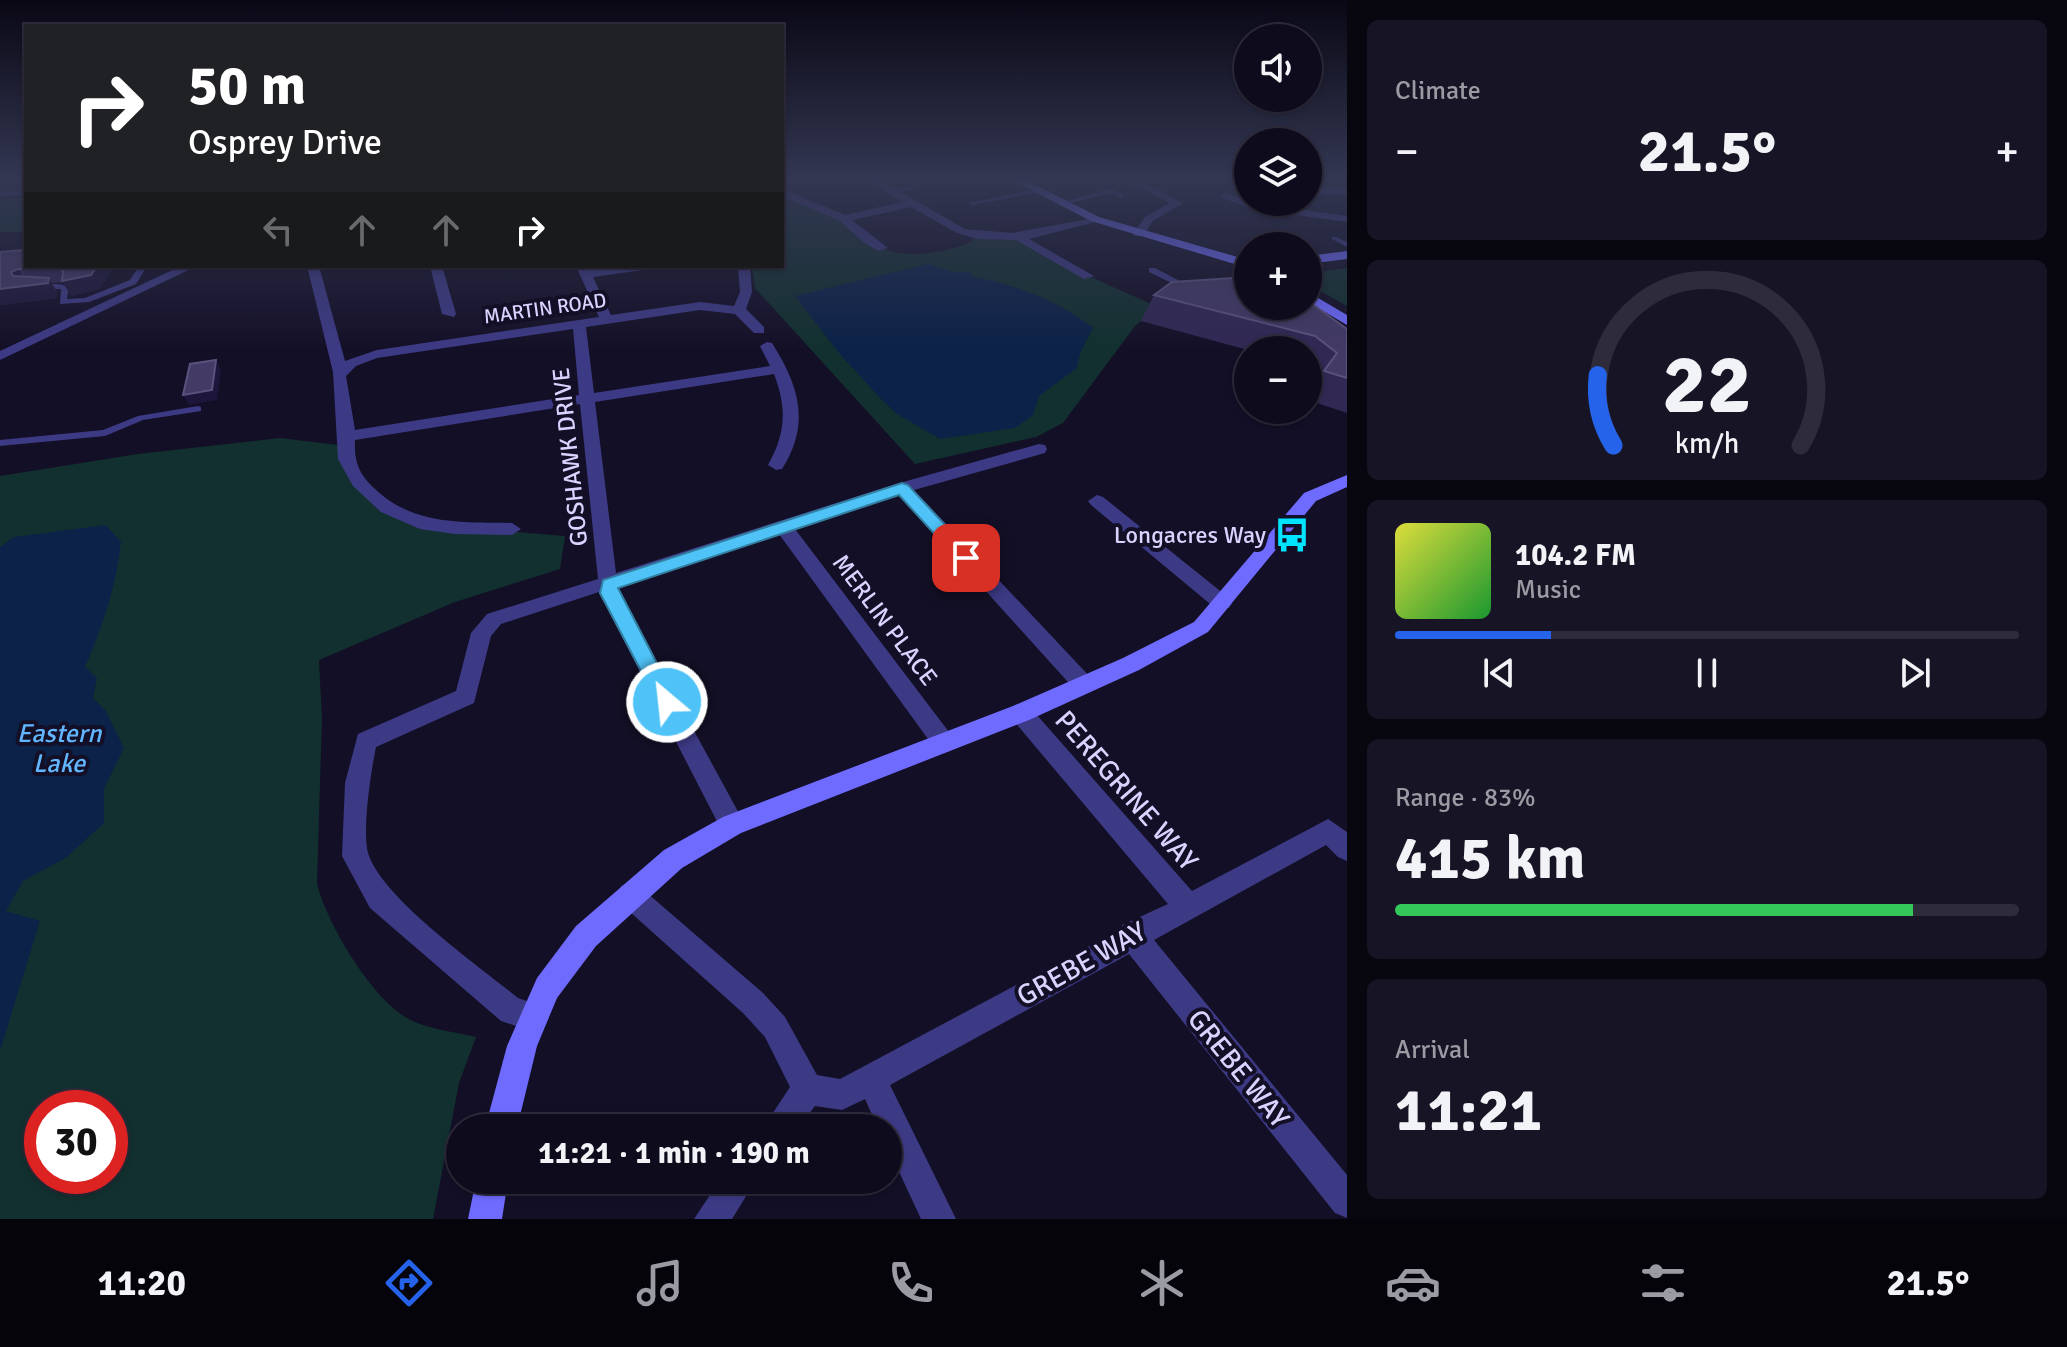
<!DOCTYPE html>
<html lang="en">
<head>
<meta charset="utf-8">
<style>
	:root { --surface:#0e0b1c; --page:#171425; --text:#f1f3f6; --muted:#9b9ba3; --line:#2e2b3b; --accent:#2563eb }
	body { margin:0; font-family:Signika,sans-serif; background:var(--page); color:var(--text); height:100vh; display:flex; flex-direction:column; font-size:30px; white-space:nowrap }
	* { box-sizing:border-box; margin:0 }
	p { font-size:26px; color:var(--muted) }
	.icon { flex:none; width:44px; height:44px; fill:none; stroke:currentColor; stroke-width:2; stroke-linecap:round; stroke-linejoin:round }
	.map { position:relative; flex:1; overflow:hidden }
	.panel { display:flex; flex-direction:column; gap:20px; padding:20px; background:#08060f; width:720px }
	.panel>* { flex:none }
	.top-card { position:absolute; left:24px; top:24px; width:760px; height:244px; border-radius:0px; box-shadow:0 2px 6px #0004,0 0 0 2px var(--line); background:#202124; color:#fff; overflow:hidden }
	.fabs { position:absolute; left:1234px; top:24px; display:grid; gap:16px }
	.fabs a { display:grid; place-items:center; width:88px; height:88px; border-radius:50%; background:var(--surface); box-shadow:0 2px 6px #0004,0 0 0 2px var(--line); font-size:40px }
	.speed { position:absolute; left:24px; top:1090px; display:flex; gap:16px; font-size:40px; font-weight:700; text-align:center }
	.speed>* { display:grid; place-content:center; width:104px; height:104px; border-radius:50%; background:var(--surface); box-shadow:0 2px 6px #0004,0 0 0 2px var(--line); line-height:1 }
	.speed .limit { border:12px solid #d22; background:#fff; color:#111 }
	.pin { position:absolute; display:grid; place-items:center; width:68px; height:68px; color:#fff; margin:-34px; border-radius:16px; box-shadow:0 4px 12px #0006 }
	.me { position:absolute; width:88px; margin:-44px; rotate:332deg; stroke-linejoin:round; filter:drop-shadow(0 0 6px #0008) }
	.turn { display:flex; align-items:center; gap:28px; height:168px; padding:0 32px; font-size:36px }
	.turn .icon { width:104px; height:104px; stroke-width:2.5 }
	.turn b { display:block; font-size:56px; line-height:68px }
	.lanes { display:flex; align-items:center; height:76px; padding:0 32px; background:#0003; justify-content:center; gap:40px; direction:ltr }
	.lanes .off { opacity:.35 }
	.big { font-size:60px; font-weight:700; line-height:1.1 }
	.panel .tile { flex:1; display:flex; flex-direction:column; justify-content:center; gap:12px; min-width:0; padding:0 28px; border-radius:12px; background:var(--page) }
	.panel .dial { align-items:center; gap:0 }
	.dial svg { height:208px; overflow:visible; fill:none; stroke:var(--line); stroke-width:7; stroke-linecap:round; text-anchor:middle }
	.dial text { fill:var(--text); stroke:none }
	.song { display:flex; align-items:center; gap:24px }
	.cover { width:96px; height:96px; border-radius:12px; background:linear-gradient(135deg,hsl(60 70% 55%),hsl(130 70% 35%)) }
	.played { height:8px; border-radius:4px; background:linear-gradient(90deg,var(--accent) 25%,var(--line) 25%) }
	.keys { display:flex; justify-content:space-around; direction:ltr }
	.heat { display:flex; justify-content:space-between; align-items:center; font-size:44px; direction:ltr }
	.charge { height:12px; border-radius:6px; background:linear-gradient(90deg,#34c759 83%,var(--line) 0) }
	.trip { position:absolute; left:446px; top:1114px; width:456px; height:80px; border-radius:40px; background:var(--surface); box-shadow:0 2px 6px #0004,0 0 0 2px var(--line); font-weight:700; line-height:80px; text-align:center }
	.tabs { display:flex; height:128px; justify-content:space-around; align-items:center; background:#06040b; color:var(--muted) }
	.tabs .icon { width:56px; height:56px }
	.tabs .selected { color:var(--accent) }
	.tabs b { font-size:36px; color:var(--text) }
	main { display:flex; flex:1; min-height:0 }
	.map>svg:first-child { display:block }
</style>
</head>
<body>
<main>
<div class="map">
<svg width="1347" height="1219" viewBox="0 0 1347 1219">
	<rect width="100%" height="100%" fill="#130f26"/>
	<g fill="#12302f" fill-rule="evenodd">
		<path d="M782 192C802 201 826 208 845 219 858 227 868 238 880 246 903 261 948 252 971 242L973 235 1021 239 1066 266 1158 307 1135 326 1063 423 1036 437 915 464 755 288 752 266H782Z"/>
		<rect x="0" y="199" width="26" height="33"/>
		<polygon points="1347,268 1347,306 1308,284 1308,273"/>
		<path d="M280 438 346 446 349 466 413 523 565 536 560 569 455 602 319 660 322 718 317 883C326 923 376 1007 415 1022 434 1030 456 1032 476 1037L459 1083 433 1219H0V476L138 454ZM42 1108H110V1176H42Z"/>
	</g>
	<g fill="#0c2248">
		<path d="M928 264 954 272H970L971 276C1015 285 1058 300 1093 328L1080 353 1077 368 1039 396 1033 415 1015 428 940 439 897 414 881 399 839 353 795 296Z"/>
		<path d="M106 525 121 542C116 588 103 625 85 667L97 678 93 698 106 711 124 748 104 789V823L67 857 23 881 6 911 40 921 0 1051V547L14 537Z"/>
	</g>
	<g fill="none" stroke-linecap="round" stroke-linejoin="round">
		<g fill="#3d3a85" fill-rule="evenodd">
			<polygon points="913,186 915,187 915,189 892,193 889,191"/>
			<polygon points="1038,189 1041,191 1040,192 972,205 969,203"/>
			<polygon points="1112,189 1124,196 1121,198 1111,193 1062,205 1059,203"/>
			<polygon points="26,191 26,195 0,196 0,192"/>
			<polygon points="1332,237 1336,237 1347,242 1347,247 1332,239"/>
			<path d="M139 266H147L136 284 89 302 60 304 61 289H41L37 287C44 283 62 283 69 287L67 299 85 298 130 280Z"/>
			<polygon points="1149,268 1155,268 1197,290 1190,292 1149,272"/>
			<polygon points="198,406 201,407 201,411 143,420 105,436 0,446 0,440 103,430 138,416"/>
		</g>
		<g fill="#3d3a85" fill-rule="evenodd">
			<polygon points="867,180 880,180 965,229 1012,233 1099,217 1099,221 1029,239 1094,276 1084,279 1016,240 978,239 957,233 911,207 852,220 888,248 878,251 862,241 840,221 782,196 782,189 845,215 902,202"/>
			<polygon points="1125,180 1139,180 1183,203 1153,221 1143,236 1135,236 1133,234 1145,217 1170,203"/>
			<polygon points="1347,188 1347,194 1308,195 1308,189"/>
			<polygon points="1226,193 1248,202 1347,216 1347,222 1253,209 1222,198 1221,196"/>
			<polygon points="181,266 197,266 0,360 0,351"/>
			<path d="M307 266H319L345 361 377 350 599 317 576 266H588L590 270 649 266 643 270 593 277 611 315 700 302 734 306 740 292 738 266H750L752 292 746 309 764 327V333H754L735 314 700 310 586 327 594 393 770 366 760 346 767 342 772 343C799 386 811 423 782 469L776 470 768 465C786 433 787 408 774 374L595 402 616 573 896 484 1039 444 1045 445 1047 449 1045 453 914 490 1092 679 1095 685 1092 691 1084 694 1076 691 899 495 795 529 952 736 955 743 952 750 944 753 936 750 779 534 618 586 619 593 741 817 744 825 741 833 732 836 723 833 599 592 501 624 491 636 474 703 376 747C371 771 361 835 369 856 386 901 479 966 518 998L544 1007 549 1017 544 1027 534 1032 501 1021 370 908 342 856 345 783 358 734 456 691 471 633 487 614 598 579 580 404 355 440C354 462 359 474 375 489 414 526 463 522 512 523L521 529 512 535 455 534 420 529 381 512 353 486 338 459 333 372ZM573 329 579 395 355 430 346 376 356 366 377 358Z"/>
			<polygon points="430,266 442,266 456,314 454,317 442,314"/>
			<polygon points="1097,495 1103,497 1229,598 1232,603 1229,608 1215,608 1091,505 1088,501"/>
			<polygon points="1021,704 1029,706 1192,891 1328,819 1347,832 1347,861 1338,857 1326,845 1154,940 1347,1175 1347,1218 1335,1213 1129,954 890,1085 956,1219 921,1219 888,1148 888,1128 878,1128 865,1099 842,1110 815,1106 798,1128 763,1128 790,1087 765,1037 743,1013 621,904 617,895 621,886 630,882 639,886 763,993 785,1017 817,1075 840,1079 1121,929 1122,925 1168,904 1013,720 1010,713 1013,706"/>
			<polygon points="720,1180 756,1180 732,1219 694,1219"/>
		</g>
		<g fill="#6f6bff" fill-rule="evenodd">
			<polygon points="1012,180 1026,180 1099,217 1248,260 1248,268 1091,221"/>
			<polygon points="1347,251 1347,259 1308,264 1308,256"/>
			<polygon points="1308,292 1347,315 1347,325 1308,302"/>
			<polygon points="1347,475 1347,487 1316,501 1208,632 1139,670 1029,720 741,833 682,868 596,946 557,998 537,1046 517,1128 485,1128 507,1046 537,978 576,926 664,850 723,817 1013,706 1123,658 1194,622 1304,493"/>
			<polygon points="476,1180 508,1180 502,1219 468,1219"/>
		</g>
	</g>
	<g fill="#312854">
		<polygon points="0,252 26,266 114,266 99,289 71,296 63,282 52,283 57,292 57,298 0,305"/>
		<polygon points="1154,295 1347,329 1347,413 1308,400 1308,395 1318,380 1308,372 1308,350 1248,350 1141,321"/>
	</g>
	<g fill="#1d163a">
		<polygon points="97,266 114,266 99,289 71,296 62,281"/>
		<polygon points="18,269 27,283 49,278 57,292 57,298 0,305 0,289 11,272"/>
		<polygon points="216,360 221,370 217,400 189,405 183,395"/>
	</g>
	<g fill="#433a66" stroke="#5a527e" stroke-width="2">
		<polygon points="26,247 26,266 97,266 91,275 62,281 63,271 58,268 18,269 11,272 13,276 49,278 48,283 0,289 0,252 24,250"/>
		<polygon points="1248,277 1248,306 1308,306 1308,301 1347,329 1347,378 1324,371 1337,353 1315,336 1154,295 1172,282"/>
		<polygon points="216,360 212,390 183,395 190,364"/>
	</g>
	<linearGradient id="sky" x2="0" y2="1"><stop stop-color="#0a0815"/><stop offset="0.51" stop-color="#333752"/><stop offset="1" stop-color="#333752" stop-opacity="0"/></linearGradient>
	<rect width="1347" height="351" fill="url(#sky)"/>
	<polygon fill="#4fc3f7" stroke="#337fa1" stroke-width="2" points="902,483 908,485 972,554 975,558 972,562 960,562 899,495 618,588 677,702 674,707 667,710 660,707 600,593 603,580"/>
	<defs>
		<g id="bus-bare" transform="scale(2.76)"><path d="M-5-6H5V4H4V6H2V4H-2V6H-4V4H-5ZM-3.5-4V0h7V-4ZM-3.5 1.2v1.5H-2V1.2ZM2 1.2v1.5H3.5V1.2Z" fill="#00e5ff" stroke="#130f26" stroke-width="2.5" paint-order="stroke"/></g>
	</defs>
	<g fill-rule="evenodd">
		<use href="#bus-bare" x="1292" y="535"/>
	</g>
	<g text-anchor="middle" stroke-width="8" stroke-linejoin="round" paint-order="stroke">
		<g font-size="20" fill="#d9d4ff" stroke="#130f26">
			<text transform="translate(545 308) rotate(-8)" y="7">MARTIN ROAD</text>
		</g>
		<g font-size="24" fill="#d9d4ff" stroke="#130f26">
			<text transform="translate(570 457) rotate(-96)" y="8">GOSHAWK DRIVE</text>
			<text transform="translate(885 620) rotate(53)" y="8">MERLIN PLACE</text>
		</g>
		<g font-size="24" fill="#d9d4ff" stroke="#130f26" text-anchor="end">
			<text x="1266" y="543">Longacres Way</text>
		</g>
		<g font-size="26" font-style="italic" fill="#62b6ff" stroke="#130f26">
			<text x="59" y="742">Eastern<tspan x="59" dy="30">Lake</tspan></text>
		</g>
		<g font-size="28" fill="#d9d4ff" stroke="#130f26">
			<text transform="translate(1127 790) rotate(49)" y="10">PEREGRINE WAY</text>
			<text transform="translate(1081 963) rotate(-29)" y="10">GREBE WAY</text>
			<text transform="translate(1239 1068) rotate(51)" y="10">GREBE WAY</text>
		</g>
	</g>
</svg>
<div class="fabs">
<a><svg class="icon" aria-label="sound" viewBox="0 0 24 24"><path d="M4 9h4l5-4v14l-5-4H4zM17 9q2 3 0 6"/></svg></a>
<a><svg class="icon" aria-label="layers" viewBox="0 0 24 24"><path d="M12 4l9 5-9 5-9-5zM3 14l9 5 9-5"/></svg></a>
<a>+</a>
<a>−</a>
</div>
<div class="speed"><div class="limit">30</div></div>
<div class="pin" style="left:966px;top:558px;background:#d93025"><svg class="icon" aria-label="arrive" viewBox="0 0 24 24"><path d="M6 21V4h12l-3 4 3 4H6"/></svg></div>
<svg class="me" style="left:667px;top:702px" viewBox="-20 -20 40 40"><circle r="17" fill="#4fc3f7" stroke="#fff" stroke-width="3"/><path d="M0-11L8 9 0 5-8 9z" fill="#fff"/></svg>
<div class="trip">11:21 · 1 min · 190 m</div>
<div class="top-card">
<div class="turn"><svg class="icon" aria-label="right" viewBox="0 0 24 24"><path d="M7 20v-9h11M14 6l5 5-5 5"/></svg><div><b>50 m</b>Osprey Drive</div></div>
<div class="lanes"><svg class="icon off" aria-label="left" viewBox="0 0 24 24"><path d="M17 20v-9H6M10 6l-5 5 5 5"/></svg><svg class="icon off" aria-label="ahead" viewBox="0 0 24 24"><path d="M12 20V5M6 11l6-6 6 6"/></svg><svg class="icon off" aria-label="ahead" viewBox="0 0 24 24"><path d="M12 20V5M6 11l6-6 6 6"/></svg><svg class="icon" aria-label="right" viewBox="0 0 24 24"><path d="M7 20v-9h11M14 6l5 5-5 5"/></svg></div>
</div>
</div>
<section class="panel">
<div class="tile"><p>Climate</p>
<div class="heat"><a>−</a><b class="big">21.5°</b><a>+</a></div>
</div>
<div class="tile dial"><svg viewBox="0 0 100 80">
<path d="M14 69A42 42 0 1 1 86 69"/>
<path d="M14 69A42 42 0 0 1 8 42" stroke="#2563eb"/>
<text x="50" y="56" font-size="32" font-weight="700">22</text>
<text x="50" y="72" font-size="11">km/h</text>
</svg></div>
<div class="tile">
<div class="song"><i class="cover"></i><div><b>104.2 FM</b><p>Music</p></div></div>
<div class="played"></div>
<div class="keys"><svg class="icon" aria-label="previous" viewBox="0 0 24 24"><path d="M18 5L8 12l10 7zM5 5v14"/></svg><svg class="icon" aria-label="pause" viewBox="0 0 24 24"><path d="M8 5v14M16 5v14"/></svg><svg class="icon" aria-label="next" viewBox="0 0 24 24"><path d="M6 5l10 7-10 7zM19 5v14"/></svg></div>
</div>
<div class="tile"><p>Range · 83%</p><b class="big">415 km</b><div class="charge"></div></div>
<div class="tile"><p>Arrival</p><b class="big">11:21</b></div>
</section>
</main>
<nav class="tabs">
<b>11:20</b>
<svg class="icon selected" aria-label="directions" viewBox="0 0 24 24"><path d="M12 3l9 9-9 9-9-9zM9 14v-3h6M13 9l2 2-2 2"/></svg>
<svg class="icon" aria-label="music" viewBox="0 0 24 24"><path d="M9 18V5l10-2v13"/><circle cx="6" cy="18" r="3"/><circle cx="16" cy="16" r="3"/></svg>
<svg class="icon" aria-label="phone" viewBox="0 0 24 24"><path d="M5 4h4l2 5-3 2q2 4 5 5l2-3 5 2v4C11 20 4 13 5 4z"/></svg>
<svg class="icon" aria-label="climate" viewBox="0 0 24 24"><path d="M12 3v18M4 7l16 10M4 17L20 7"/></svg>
<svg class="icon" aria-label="car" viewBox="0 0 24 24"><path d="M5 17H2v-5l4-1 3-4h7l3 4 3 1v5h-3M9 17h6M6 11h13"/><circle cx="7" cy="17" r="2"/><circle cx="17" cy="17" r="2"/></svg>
<svg class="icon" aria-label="filters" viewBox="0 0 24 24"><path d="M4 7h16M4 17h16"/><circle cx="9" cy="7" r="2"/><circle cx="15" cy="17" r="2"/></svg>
<b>21.5°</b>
</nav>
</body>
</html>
